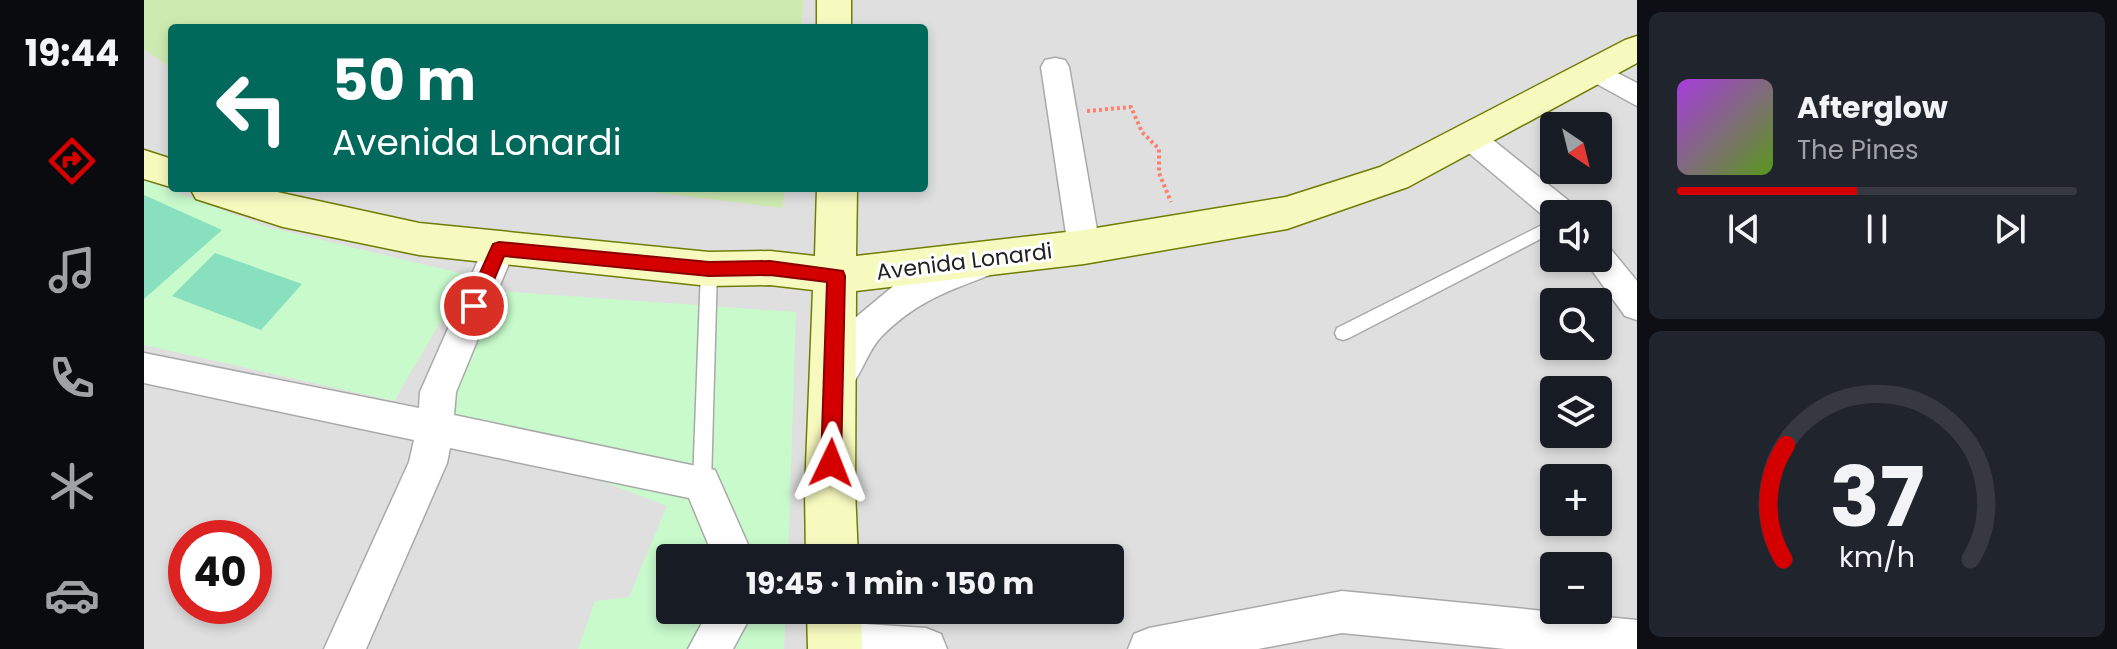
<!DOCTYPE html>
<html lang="en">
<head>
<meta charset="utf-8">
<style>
	:root { --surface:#171b24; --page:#20242c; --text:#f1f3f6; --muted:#9ea1a6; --line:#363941; --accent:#d40000 }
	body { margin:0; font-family:Poppins,sans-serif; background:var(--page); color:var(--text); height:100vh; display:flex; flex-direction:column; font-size:30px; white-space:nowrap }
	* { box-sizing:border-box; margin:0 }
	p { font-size:26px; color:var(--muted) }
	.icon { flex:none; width:44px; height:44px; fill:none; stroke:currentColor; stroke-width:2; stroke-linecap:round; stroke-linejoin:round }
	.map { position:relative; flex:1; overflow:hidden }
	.side { display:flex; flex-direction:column; gap:12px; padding:12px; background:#0d0f14; width:480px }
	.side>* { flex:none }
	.hud { position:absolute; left:24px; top:24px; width:760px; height:168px; border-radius:8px; box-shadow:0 4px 12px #0003; background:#00695c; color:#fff; overflow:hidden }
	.needle { width:52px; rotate:145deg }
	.controls { position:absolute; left:1396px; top:112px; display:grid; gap:16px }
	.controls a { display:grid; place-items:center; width:72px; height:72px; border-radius:8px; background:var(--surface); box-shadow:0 4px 12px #0003; font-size:40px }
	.speed { position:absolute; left:24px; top:520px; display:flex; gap:16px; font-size:40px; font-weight:700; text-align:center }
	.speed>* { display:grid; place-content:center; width:104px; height:104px; border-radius:50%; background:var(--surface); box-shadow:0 4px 12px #0003; line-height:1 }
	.speed .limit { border:12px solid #d22; background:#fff; color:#111 }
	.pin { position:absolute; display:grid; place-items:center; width:68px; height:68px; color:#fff; margin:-34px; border:4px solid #fff; border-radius:50%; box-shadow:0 2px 8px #0007 }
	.me { position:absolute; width:88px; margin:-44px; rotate:2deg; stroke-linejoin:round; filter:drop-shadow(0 0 6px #0008) }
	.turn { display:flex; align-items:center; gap:28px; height:168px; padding:0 32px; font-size:36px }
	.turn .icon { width:104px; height:104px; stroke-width:2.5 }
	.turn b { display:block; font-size:56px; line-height:68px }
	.side .widget { flex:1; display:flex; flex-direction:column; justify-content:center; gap:12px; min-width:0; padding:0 28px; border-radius:12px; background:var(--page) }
	.side .dial { align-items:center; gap:0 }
	.dial svg { height:208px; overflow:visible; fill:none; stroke:var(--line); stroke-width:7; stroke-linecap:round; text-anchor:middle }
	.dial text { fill:var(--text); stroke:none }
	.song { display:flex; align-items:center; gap:24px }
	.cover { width:96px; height:96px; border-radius:12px; background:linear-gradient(135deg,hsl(280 70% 55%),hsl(90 70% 35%)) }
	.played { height:8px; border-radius:4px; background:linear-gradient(90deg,var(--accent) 45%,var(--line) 45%) }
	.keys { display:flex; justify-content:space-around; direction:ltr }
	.trip { position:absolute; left:512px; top:544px; width:468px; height:80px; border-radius:8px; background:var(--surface); box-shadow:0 4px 12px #0003; font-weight:700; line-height:80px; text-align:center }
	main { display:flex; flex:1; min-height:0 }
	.dock { display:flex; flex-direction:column; width:144px; justify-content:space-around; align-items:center; background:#090b0e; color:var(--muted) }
	.dock .icon { width:56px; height:56px }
	.dock .current { color:var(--accent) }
	.dock b { font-size:36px; color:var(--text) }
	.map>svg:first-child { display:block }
</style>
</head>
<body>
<main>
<nav class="dock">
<b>19:44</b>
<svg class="icon current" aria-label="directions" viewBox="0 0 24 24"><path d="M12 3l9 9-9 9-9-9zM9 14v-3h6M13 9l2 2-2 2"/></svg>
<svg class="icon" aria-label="music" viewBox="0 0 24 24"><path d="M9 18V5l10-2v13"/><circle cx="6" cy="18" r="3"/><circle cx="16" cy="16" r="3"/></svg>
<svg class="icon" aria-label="phone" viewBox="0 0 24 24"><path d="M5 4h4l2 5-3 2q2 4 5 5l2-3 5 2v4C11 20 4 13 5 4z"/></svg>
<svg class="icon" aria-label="climate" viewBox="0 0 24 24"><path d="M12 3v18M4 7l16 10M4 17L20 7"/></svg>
<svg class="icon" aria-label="car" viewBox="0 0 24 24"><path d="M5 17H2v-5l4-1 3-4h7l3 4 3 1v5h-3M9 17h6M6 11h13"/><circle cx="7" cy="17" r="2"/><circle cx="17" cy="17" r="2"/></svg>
</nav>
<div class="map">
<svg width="1493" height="649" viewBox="0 0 1493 649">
	<rect width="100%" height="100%" fill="#f2efe9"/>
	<path fill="#e0dfdf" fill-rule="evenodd" d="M0 0H1493V649H0ZM28 28H780V188H28ZM1410 126H1454V170H1410ZM1410 214H1454V258H1410ZM1410 302H1454V346H1410ZM1410 390H1454V434H1410ZM1410 478H1454V522H1410ZM42 538H110V606H42ZM526 558H966V610H526ZM1410 566H1454V610H1410Z"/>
	<g fill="#cdebb0">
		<polygon points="0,0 660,0 657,28 28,28 28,69 0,49"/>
		<polygon points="474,188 641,188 639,208"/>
	</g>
	<g fill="#c8facc">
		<polygon points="0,180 123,227 324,275 250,401 0,345"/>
		<polygon points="354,291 652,312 644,558 526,558 526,610 642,610 640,649 434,649 451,601 485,597 523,506 290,417"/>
	</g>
	<g fill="#88e0be">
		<polygon points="0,195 78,230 0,299"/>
		<polygon points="71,253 158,284 117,330 28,296"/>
	</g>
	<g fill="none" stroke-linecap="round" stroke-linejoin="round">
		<g stroke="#a9a9a9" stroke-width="3">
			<g id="lane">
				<polygon points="1410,219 1410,232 1205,338 1199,340 1193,338 1191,333 1193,328"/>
				<polygon points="565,263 570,265 573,269 567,483 564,489 558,491 552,489 549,483 557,269 560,265"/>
			</g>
		</g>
		<g stroke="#a9a9a9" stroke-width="3">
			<g id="street">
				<polygon points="911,58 921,60 925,67 956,247 951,256 940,260 929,256 924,247 897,67 901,60"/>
				<polygon points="1450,61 1493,83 1493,106 1440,77 1436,70 1440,63"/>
				<polygon points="1324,125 1334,128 1430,205 1435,214 1410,214 1408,223 1314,144 1309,136 1314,128"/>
				<polygon points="355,236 366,240 371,249 312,392 310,415 571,470 610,558 570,558 545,498 306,448 303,463 222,649 180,649 265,462 270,440 0,383 0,353 275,408 276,392 339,249 344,240"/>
				<polygon points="1454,243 1465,247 1493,281 1493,320 1481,316 1439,258 1454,258"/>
				<path d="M840 251 851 255 856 264 851 273C805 291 774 300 738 336 719 355 716 389 690 399L677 394 672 383 711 318 753 283Z"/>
				<polygon points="1198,591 1493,620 1493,649 1362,649 1198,633 1114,649 984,649 990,634 1005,628"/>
				<polygon points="565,610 610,610 589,649 544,649"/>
				<polygon points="691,622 782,628 797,634 803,649 672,649 670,643 676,628"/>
			</g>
		</g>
		<g stroke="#707d05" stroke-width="3">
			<g id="secondary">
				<rect x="673" y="0" width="34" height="28"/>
				<polygon points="1493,36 1493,63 1264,187 1143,229 940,264 712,291 711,490 714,558 662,558 661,490 669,290 626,285 565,286 275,255 139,227 52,199 46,188 115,188 275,223 565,252 626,251 671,256 673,188 713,188 712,256 940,230 1142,197 1236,167 1481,40"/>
				<polygon points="0,150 28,159 30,188 0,179"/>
				<polygon points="663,610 717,610 718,649 664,649"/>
			</g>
		</g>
		<polyline stroke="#fa8072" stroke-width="4" stroke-dasharray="3 3" stroke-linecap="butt" points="943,111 987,107 998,132 1015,149 1015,173 1027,202"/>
		<use href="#lane" fill="#fff" fill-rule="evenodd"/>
		<use href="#street" fill="#fff" fill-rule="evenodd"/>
		<use href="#secondary" fill="#f7fabf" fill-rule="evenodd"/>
	</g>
	<polygon fill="#d40000" stroke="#8a0000" stroke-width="2" points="355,242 565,262 626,261 699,271 701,276 697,463 694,470 687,473 680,470 677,463 683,282 626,275 565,276 360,256 337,311 324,311 321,306 349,244"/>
	<g text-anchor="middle" stroke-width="6" stroke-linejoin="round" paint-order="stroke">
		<g font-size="22" fill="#222" stroke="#fff">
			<text transform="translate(820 261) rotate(-7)" y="8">Avenida Lonardi</text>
		</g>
	</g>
</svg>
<div class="controls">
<a><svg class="needle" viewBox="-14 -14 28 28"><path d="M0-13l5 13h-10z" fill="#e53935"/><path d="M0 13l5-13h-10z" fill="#9ea1a6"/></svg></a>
<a><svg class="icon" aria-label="sound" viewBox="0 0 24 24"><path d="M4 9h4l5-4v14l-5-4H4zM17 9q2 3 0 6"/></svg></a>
<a><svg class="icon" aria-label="search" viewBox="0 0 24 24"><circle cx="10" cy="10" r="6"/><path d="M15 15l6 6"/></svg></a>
<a><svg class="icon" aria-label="layers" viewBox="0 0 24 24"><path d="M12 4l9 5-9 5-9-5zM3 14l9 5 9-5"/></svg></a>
<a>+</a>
<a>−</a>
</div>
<div class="speed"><div class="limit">40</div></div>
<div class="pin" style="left:330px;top:306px;background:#d93025"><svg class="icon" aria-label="arrive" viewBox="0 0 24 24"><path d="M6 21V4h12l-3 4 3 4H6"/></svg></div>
<svg class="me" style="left:687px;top:463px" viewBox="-20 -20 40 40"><path d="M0-17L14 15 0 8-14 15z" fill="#d40000" stroke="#fff" stroke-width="4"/></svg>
<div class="trip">19:45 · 1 min · 150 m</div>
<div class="hud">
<div class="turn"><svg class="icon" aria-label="left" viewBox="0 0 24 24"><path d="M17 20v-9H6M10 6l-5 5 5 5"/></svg><div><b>50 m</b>Avenida Lonardi</div></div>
</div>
</div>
<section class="side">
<div class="widget">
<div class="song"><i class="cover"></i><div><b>Afterglow</b><p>The Pines</p></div></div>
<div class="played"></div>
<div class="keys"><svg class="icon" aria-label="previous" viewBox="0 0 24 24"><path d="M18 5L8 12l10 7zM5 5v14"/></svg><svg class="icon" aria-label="pause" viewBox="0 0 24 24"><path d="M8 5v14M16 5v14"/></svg><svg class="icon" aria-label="next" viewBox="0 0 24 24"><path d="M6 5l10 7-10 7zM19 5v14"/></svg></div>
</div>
<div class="widget dial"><svg viewBox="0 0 100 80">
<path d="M14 69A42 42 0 1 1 86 69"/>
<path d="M14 69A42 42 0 0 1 15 25" stroke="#d40000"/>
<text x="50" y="56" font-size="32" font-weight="700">37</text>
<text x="50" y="72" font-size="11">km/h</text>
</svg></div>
</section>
</main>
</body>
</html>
